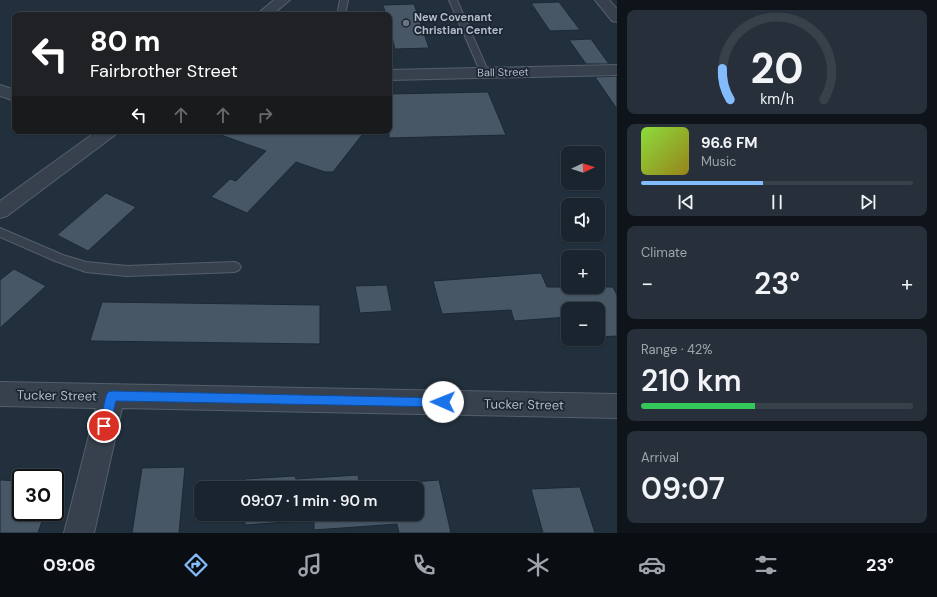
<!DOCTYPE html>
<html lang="en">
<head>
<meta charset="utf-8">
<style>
	:root { --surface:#1a242e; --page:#27303a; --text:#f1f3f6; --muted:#9fa4aa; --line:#38414a; --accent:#82bcfd }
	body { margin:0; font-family:"DM Sans",sans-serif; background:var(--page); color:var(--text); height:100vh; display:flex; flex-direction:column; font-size:15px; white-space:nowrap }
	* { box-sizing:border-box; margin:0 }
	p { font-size:13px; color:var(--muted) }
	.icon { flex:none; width:22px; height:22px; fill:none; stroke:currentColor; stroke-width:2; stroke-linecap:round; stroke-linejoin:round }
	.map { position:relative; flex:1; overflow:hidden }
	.details { display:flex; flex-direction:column; gap:10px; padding:10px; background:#0e1419; width:320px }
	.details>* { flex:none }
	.guide { position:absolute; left:12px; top:12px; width:380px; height:122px; border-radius:8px; box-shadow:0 1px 3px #0004,0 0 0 1px var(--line); background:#202124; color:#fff; overflow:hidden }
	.needle { width:26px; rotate:86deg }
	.tools { position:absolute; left:561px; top:146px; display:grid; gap:8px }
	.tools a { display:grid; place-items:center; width:44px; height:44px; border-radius:8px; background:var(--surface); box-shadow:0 1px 3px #0004,0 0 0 1px var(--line); font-size:20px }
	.speed { position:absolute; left:12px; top:469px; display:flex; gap:8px; font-size:20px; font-weight:700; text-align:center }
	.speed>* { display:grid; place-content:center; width:52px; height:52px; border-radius:50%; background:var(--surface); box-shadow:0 1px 3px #0004,0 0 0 1px var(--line); line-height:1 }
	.speed .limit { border:2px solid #111; border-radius:6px; background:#fff; color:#111 }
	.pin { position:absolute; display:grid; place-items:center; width:34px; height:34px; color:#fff; margin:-17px; border:2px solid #fff; border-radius:50%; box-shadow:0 1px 4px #0007 }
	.me { position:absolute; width:44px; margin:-22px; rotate:271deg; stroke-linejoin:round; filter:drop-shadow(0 0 3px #0008) }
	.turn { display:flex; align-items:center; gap:14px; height:84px; padding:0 12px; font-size:18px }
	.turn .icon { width:52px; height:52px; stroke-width:2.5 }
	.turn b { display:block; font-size:28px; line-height:34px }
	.lanes { display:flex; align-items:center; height:38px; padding:0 12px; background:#0003; justify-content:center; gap:20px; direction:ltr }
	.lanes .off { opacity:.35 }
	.big { font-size:30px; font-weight:600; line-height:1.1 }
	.details .widget { flex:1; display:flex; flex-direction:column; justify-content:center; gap:6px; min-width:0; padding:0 14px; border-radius:8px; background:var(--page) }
	.details .dial { align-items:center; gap:0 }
	.dial svg { height:104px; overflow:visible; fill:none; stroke:var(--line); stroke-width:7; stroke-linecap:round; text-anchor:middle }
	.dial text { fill:var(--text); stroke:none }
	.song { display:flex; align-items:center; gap:12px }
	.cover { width:48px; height:48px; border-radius:6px; background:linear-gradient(135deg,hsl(90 70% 55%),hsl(50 70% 35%)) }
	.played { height:4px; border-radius:2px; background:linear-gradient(90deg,var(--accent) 45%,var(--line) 45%) }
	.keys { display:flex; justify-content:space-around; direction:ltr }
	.heat { display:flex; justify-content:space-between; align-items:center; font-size:22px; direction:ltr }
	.charge { height:6px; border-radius:3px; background:linear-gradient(90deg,#34c759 42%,var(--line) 0) }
	.trip { position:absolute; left:194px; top:481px; width:230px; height:40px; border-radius:8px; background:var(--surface); box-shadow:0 1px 3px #0004,0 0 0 1px var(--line); font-weight:600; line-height:40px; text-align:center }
	.tab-bar { display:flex; height:64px; justify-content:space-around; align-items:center; background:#0a0e12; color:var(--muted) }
	.tab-bar .icon { width:28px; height:28px }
	.tab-bar .on { color:var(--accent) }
	.tab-bar b { font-size:18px; color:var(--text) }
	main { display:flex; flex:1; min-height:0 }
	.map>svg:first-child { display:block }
</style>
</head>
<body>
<main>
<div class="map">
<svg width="617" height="533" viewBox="0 0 617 533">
	<rect width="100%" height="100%" fill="#22303d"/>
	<g fill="#475766" stroke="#1d2834">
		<polygon points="559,2 580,30 550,31 531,3"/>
		<polygon points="414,4 429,48 395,49 389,26 389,15 386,15 383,5"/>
		<polygon points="591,39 609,64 586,64 569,40"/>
		<polygon points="617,76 617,109 595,77"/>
		<polygon points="488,92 506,135 389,138 389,94"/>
		<polygon points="219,131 365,131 333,172 325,172 296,162 247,213 211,197 230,179 236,181 266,151 218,134"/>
		<polygon points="106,193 136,207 88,251 57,235"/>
		<polygon points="14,269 46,286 0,328 0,280"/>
		<polygon points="541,273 547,287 613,287 617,295 617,336 598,337 598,309 568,309 568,317 514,321 511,310 442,314 433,281"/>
		<polygon points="387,285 392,311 360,313 355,286"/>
		<polygon points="102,302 320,305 320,344 90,341"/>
		<polygon points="185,467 179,533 132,533 142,468"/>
		<polygon points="358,475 360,486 439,480 451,533 399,533 397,524 314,530 314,520 245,525 245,514 417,514 417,488 245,488 245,479 295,476 296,479"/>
		<polygon points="0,480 21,481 21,512 45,512 38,533 0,533"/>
		<polygon points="580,487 595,533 543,533 531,489"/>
	</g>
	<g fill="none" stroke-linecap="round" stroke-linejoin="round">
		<g stroke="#545f6b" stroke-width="2">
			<g id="service">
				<polygon points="340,0 348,0 345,15 337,15"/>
				<polygon points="449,0 457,0 489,73 488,75 485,76 481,73"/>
				<polygon points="0,228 63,255 86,262 127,266 235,262 239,264 241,267 239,270 235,272 127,276 86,272 55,261 0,237"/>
			</g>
		</g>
		<g stroke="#545f6b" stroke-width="2">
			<g id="minor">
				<polygon points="617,65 617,75 389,80 389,70"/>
				<polygon points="0,85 15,90 15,101 0,96"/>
				<polygon points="0,382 617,394 617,418 122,408 94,533 64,533 96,408 0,406"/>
			</g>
		</g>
		<g stroke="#545f6b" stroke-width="2">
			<g id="tertiary">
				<polygon points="274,0 290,0 272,15 256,15"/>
				<polygon points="595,0 609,0 617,9 617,22 612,21"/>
				<polygon points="97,131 118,131 115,135 7,216 0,218 0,201"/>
			</g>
		</g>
		<use href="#service" fill="#36414d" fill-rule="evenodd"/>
		<use href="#minor" fill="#36414d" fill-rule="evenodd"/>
		<use href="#tertiary" fill="#36414d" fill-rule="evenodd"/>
	</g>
	<polygon fill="#1a73e8" stroke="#114b97" points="112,391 443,398 447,399 449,402 447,406 443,407 116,401 110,426 108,430 104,431 100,430 99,426 106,396 108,392"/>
	<circle fill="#6b7280" stroke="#1b2632" stroke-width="1.5" cx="406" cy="23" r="4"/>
	<g text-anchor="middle" stroke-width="3.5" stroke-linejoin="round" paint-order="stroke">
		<g font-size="11" font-weight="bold" fill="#b1bcc8" stroke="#1b2632" text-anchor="start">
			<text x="414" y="21">New Covenant<tspan x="414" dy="13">Christian Center</tspan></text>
		</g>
		<g font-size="11" fill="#b1bcc8" stroke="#1b2632">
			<text transform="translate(503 72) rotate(-1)" y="4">Ball Street</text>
		</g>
		<g font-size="13" fill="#b1bcc8" stroke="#1b2632">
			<text transform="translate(57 395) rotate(1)" y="5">Tucker Street</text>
			<text transform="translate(524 404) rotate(1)" y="5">Tucker Street</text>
		</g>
	</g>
</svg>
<div class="tools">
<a><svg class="needle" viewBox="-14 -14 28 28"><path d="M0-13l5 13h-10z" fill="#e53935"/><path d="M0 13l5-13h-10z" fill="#9fa4aa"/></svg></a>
<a><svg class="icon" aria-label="sound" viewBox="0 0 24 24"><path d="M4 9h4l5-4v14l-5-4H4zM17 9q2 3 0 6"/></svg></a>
<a>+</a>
<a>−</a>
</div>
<div class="speed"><div class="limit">30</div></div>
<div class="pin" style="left:104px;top:426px;background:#d93025"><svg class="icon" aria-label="arrive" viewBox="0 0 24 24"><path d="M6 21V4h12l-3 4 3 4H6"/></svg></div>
<svg class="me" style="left:443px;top:402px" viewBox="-20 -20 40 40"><circle r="19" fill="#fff"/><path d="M0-13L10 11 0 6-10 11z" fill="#1a73e8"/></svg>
<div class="trip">09:07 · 1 min · 90 m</div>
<div class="guide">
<div class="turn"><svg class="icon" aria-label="left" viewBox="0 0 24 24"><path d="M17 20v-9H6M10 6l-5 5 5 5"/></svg><div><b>80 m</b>Fairbrother Street</div></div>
<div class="lanes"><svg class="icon" aria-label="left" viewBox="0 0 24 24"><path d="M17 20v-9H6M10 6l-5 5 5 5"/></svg><svg class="icon off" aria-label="ahead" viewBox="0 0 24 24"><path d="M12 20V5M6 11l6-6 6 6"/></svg><svg class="icon off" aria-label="ahead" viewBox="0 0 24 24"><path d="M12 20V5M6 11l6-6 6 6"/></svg><svg class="icon off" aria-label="right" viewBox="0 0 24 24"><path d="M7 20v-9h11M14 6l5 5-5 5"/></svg></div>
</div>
</div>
<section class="details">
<div class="widget dial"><svg viewBox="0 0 100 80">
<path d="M14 69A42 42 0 1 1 86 69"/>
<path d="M14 69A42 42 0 0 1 8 45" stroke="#82bcfd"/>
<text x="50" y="56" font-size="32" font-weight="700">20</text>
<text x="50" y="72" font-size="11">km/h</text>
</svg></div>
<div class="widget">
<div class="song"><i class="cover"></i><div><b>96.6 FM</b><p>Music</p></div></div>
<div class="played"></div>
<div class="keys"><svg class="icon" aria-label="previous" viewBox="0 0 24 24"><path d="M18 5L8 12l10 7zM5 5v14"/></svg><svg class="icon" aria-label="pause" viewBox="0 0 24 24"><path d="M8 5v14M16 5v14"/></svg><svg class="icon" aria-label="next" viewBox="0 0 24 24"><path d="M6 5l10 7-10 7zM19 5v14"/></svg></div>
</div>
<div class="widget"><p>Climate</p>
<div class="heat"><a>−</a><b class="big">23°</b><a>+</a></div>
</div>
<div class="widget"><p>Range · 42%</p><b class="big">210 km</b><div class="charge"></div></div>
<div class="widget"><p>Arrival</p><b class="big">09:07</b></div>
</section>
</main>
<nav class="tab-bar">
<b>09:06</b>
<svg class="icon on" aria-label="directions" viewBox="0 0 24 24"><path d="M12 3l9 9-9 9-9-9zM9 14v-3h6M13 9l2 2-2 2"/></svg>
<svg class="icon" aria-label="music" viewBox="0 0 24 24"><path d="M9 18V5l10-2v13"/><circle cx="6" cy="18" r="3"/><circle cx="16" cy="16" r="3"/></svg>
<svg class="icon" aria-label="phone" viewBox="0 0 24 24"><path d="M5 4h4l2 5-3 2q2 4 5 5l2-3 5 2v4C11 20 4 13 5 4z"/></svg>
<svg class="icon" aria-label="climate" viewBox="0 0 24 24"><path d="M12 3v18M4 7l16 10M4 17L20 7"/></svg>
<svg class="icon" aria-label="car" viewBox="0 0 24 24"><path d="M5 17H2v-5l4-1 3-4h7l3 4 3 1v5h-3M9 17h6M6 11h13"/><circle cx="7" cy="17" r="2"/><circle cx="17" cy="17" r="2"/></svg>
<svg class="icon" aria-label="filters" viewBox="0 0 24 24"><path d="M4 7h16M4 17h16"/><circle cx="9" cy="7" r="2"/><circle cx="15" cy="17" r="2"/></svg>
<b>23°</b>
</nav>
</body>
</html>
